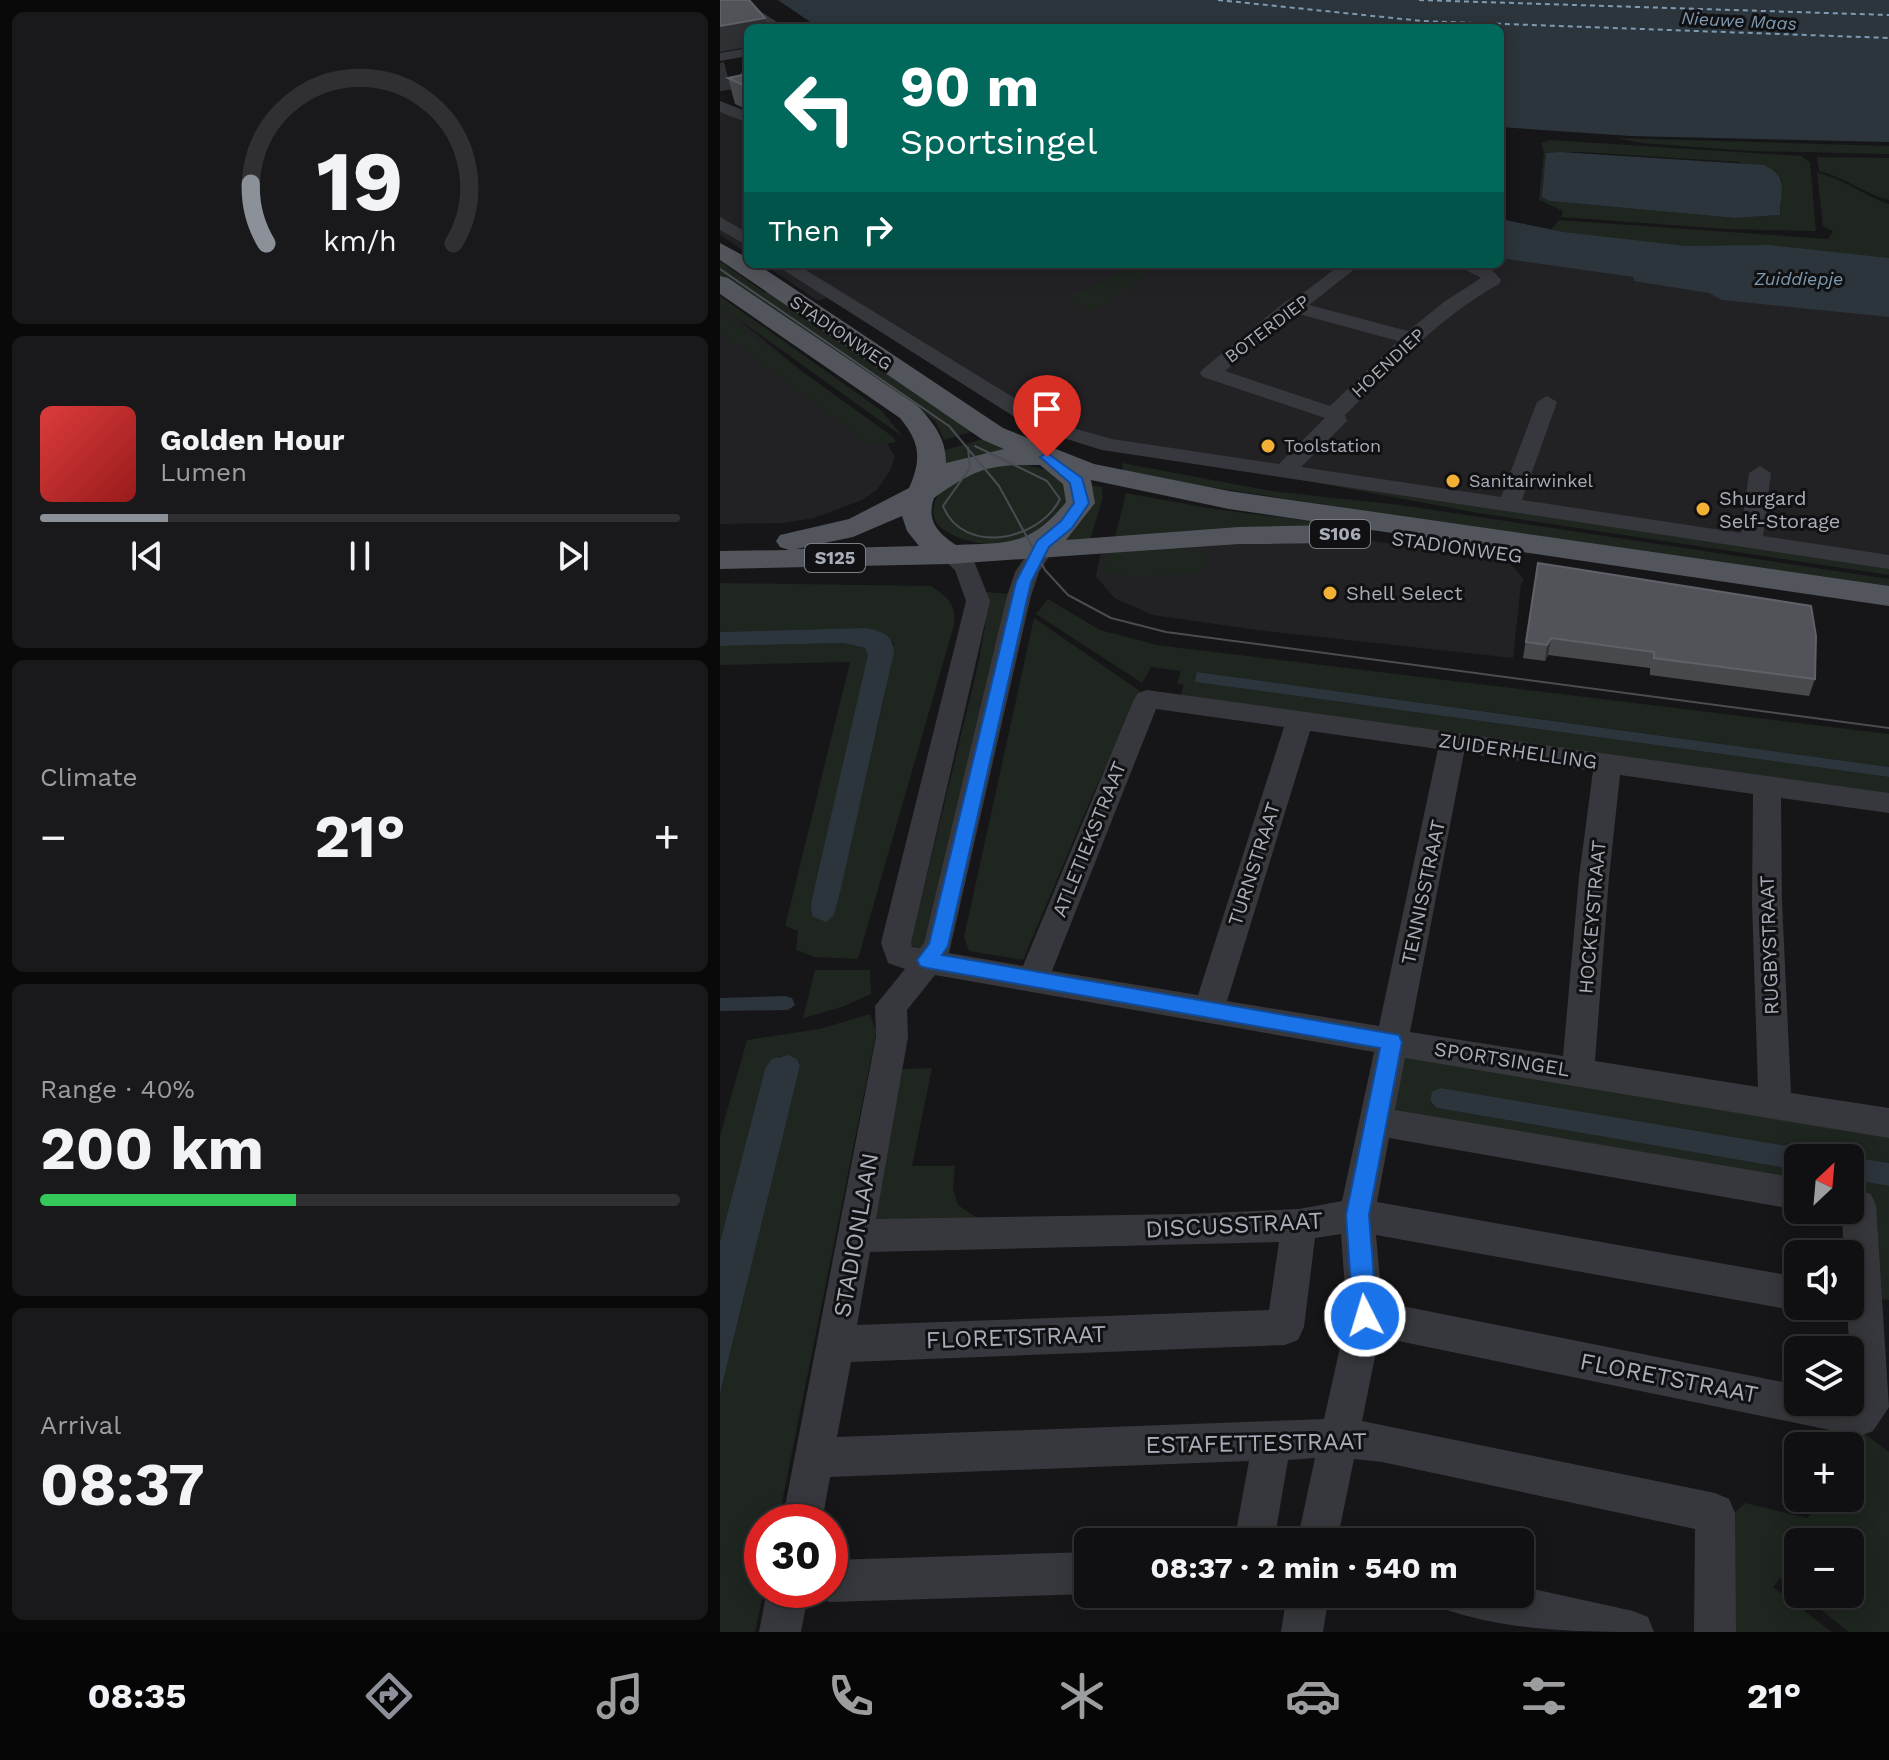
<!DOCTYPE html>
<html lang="en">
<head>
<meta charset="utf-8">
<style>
	:root { --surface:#101012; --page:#19191b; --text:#f1f3f6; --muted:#9c9d9f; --line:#303032; --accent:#8c9099 }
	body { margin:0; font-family:"Work Sans",sans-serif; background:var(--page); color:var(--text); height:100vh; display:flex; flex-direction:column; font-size:30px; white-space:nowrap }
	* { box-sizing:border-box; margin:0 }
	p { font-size:26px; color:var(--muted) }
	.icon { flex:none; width:44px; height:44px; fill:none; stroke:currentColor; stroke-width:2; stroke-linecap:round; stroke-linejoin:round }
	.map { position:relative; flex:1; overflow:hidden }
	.side { display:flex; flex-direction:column; gap:12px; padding:12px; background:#09090a; width:720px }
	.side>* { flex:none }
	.banner { position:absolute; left:24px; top:24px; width:760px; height:244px; border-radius:12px; box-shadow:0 4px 20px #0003,0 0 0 2px var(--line); background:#00695c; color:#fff; overflow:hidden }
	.needle { width:52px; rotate:26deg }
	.fabs { position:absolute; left:1064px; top:1144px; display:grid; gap:16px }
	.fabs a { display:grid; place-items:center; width:80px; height:80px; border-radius:12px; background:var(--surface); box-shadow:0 4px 20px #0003,0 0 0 2px var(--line); font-size:40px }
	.speed { position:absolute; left:24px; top:1504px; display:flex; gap:16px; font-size:40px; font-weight:700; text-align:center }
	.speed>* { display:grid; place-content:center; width:104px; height:104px; border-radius:50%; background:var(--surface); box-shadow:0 4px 20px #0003,0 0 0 2px var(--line); line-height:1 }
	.speed .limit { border:12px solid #d22; background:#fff; color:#111 }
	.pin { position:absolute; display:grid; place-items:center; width:68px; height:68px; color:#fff; margin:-82px -34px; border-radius:50% 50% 50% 0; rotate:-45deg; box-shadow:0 0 8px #0007 }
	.pin .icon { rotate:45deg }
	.me { position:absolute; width:88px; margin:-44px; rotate:355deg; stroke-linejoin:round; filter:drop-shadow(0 0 6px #0008) }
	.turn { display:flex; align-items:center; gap:28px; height:168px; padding:0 24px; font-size:36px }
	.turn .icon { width:104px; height:104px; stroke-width:2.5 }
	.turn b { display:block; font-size:56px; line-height:68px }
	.then { display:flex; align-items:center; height:76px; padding:0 24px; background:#0003; gap:16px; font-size:30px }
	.big { font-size:60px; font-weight:700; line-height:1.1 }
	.side .tile { flex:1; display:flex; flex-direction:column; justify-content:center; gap:12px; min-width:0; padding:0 28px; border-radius:12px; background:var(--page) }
	.side .dial { align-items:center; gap:0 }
	.dial svg { height:208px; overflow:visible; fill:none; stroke:var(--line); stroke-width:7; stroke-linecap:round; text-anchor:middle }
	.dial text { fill:var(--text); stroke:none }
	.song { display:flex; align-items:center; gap:24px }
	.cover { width:96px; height:96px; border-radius:12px; background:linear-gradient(135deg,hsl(0 70% 55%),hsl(0 70% 35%)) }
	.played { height:8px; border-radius:4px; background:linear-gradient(90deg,var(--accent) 20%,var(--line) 20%) }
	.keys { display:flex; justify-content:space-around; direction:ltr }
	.heat { display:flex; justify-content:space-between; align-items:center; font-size:44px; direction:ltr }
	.charge { height:12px; border-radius:6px; background:linear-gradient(90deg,#34c759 40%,var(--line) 0) }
	.trip { position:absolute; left:354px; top:1528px; width:460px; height:80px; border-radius:12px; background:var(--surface); box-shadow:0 4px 20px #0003,0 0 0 2px var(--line); font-weight:700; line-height:80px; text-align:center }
	.tabs { display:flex; height:128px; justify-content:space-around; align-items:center; background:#060607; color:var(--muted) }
	.tabs .icon { width:56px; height:56px }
	.tabs .active { color:var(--accent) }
	.tabs b { font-size:36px; color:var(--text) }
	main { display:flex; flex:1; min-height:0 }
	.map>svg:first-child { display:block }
</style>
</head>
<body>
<main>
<section class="side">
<div class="tile dial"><svg viewBox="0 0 100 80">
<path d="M14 69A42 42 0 1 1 86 69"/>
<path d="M14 69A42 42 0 0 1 8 46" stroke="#8c9099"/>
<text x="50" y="56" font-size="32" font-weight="700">19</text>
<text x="50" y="72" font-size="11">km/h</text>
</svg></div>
<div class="tile">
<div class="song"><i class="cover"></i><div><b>Golden Hour</b><p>Lumen</p></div></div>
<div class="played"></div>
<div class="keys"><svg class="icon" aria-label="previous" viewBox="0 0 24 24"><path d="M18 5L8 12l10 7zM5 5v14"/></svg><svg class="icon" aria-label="pause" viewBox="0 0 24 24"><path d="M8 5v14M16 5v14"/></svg><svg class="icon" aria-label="next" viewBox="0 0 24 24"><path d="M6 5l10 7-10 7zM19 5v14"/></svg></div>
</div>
<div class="tile"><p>Climate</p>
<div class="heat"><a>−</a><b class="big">21°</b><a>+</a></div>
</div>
<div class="tile"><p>Range · 40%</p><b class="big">200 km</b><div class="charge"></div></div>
<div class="tile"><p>Arrival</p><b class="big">08:37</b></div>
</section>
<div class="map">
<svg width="1169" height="1632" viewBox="0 0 1169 1632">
	<rect width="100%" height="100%" fill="#161618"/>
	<g fill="#222225">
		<polygon points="0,102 28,114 28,254 0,235"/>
		<polygon points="780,247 1169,302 1169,557 383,439 330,423 118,294 98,301 43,264 426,264 434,268 440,264 780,264"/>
		<polygon points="0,304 164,439 175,456 171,469 157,490 142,500 94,518 64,523 0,524"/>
		<polygon points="629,538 786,559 804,579 801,584 793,658 537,630 433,615 394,598 376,576 381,552 465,543"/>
	</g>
	<g fill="#1e261f" fill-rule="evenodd">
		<polygon points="897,138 1169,146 1169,154 1029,151 922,143"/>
		<path d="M830 140 1081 156 1090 162 1096 231 1007 229 841 217 843 211 819 200 824 152 821 143ZM861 152 1018 162 1062 180 1060 215 1015 218 830 201 826 153Z"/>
		<path d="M1097 157 1169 158V200C1144 194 1125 177 1099 171Z"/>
		<path d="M1097 173C1123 178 1144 196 1169 204V268L1016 256 831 230 839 220 1108 239 1113 231 1103 226Z"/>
		<polygon points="0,261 45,293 51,291 258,430 224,440 216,422 179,393 0,277"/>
		<polygon points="403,265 427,273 372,312 347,298 407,270 401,266"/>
		<polygon points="0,296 162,411 183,437 0,306"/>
		<polygon points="0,312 173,437 176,442 152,446 0,331"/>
		<polygon points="270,437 303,454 253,456 225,466 225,450"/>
		<polygon points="402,463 551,491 680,505 1169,579 1169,591 463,483 403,471"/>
		<path d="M304 464 332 472 345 482 350 507C337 517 323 529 308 538 284 551 236 544 217 524 202 497 236 475 260 467 273 463 291 465 304 464Z"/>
		<polygon points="566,477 1169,568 1169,575 758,513"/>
		<polygon points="369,485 382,487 383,497 369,543 333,545"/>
		<polygon points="406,493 494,509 681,532 572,526 394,541"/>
		<polygon points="450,547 484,553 491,561 478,573 416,577 383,573 390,549"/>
		<path d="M0 583 211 586C229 598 236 603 234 625L138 959 95 957 76 950 78 931 65 926 130 662 0 665V646L124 643 146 648 148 655 142 689 91 903 114 915 163 703 174 643 145 628 0 632Z"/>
		<polygon points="266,592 291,594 207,946 195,948 190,945 258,665 265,627"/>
		<polygon points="328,599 380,630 437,645 1169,734 1169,767 478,672 476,682 1169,777 1169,794 460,697 464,685 457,683 461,671 431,667 422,683 316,614"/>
		<polygon points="314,618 420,691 370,801 303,960 249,951 244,937"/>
		<polygon points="95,970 150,970 151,994 122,1007 83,1018"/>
		<polygon points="150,1014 156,1031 153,1049 58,1522 42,1522 44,1590 35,1632 0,1632 0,1394 80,1066 77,1059 60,1056 45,1069 0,1242 0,1136 27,1040 99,1029"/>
		<polygon points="686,1051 1169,1134 1169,1163 721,1088 711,1104 717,1108 1078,1170 1078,1187 674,1115"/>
		<polygon points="212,1068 192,1166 235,1166 233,1188 238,1205 260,1220 153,1224 182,1069"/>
		<polygon points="1130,1179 1169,1186 1169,1300 1159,1299 1130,1197"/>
		<polygon points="1133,1425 1169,1452 1169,1632 1129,1632 1081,1594 1130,1594 1130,1542 1078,1542 1078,1592 1060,1578 1053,1587 1112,1632 1008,1632 1009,1518 1025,1503 1087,1518 1108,1498 1130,1498 1130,1477 1136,1471"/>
	</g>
	<g fill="#2c353c">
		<polygon points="58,0 1169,0 1169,142 910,136 780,127 780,28 99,28"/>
		<path d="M840 152 1044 165C1070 178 1060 190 1060 215L1015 218 830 201 822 197 826 153Z"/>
		<polygon points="780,219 844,232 966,246 1048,245 1169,258 1169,317 1002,300 989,293 914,281 914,277 780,258"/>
		<path d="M145 628C161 631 173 634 174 652L121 888 114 915 106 922 92 916 91 903 148 655 145 648 124 643 0 646V632Z"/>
		<polygon points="477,672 1169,767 1169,777 475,682"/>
		<polygon points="65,996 72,998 75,1005 68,1010 0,1011 0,998"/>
		<polygon points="68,1055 77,1059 80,1066 0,1394 0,1242 45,1069 52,1059"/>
		<path d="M721 1088 1169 1163V1186L1130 1179V1158H1078V1170L717 1108C710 1103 709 1099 713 1091Z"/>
	</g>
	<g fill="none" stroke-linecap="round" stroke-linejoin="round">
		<g stroke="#7f9bb3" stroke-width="2" stroke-dasharray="5 4" stroke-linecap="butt">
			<polyline points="498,0 702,21 1169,38"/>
			<polyline points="699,0 1169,15"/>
		</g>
		<g fill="#37383d" fill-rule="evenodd">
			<polygon points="6,0 23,0 66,28 49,28"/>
			<polygon points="28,48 28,56 0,61 0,53"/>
			<polygon points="0,101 28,112 28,123 0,112"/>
			<polygon points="0,217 28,233 28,246 0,230"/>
			<path d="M54 264H76L335 423 392 439 559 464 605 418 483 377 480 373 483 369 565 302 586 291 621 264H641L589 305 688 331 724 302 761 278 735 264C756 264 768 262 781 280L779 284C718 318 674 367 625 415L627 421 581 467 781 497 817 402 827 396 837 402 802 500 1021 533 1029 473 1040 466 1051 473 1043 536 1169 555V569L382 450 321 431 293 416ZM575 313 678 341 610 406 505 371Z"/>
			<path d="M330 530 338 532 342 537 319 572 311 596 229 953 303 966 414 699 418 693 427 690 1169 793V813L1061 798 1062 902 1071 1093 1169 1108V1138L685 1058 675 1110 1078 1178V1210L669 1138 657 1202 1078 1277V1306H1091L1078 1311 656 1235 662 1302 1078 1385V1402H1130L1132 1395 1127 1306H1130V1254H1124L1122 1216 1116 1210H1130V1187L1151 1194 1156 1205 1169 1407 1153 1431 1139 1436 659 1337 642 1421 995 1493 1009 1499 1015 1513 1016 1632H974L975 1529 662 1462 634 1459 617 1542H577L595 1458 568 1460 554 1542H514L529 1461 110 1477 102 1522H62L156 1037 155 1006 185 969 168 963 161 943 246 601 235 570 218 555 222 550 230 548 254 561 270 601 191 943 192 947 200 948 204 943 287 596 295 572 322 532ZM436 709 564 727 478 995 332 971ZM590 731 718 749 659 1026 507 1001ZM744 753 873 771 859 877 843 1056 690 1032ZM900 775 1033 794 1032 902 1038 1087 875 1061 889 877ZM215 975 654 1052 622 1201 579 1209 467 1214 156 1219 188 1037 187 1010ZM621 1234 627 1316 604 1419 117 1437 131 1362 565 1345 578 1340 584 1327 595 1238ZM559 1242 549 1310 137 1325 150 1252Z"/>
			<polygon points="368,1552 368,1594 110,1602 95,1596 93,1590 110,1590 110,1560"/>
			<path d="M800 1586 913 1611 928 1617 934 1632C863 1632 791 1632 724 1609L718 1594H800Z"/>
			<polygon points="47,1590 89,1590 81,1632 39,1632"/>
			<polygon points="567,1594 609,1594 603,1632 561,1632"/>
		</g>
		<path fill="#53555c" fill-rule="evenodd" d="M0 243 28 258V264H37L283 428 374 464 509 491 1169 586V606L509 509 371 480 375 503 346 540 519 527 617 525 627 528 632 534 627 540 617 543 519 544 230 564 0 569V551L69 550 60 547 56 541 60 535 129 519 189 488C202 459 200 442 180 418L0 294V276L8 278 198 406C214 424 226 438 226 463L284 449 263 440 0 260ZM320 465 343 484 346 502C311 546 288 543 236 545 218 533 206 521 214 498 255 469 269 464 320 465ZM182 516 187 531 199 546 76 549 133 537Z"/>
		<g stroke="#4a4c52" stroke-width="2">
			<polyline points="0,269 229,426 279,486 325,570 348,595 391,618 446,632 1169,728"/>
			<path d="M248 448 250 468 223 506C243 556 319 541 340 499L327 481 255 446"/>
		</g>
	</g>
	<g fill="#47494d">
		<polygon points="28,68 28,110 15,104 11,89 0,91 8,77 22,75"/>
		<polygon points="818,563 1095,679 1089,696 930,675 930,668 828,655 825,661 803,658"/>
	</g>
	<g fill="#2f3033">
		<polygon points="45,18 47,28 28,28 28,47 0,52 0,26"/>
		<polygon points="4,62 11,89 0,91 0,63"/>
		<polygon points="831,638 828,655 825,661 827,645"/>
	</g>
	<g fill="#525359" stroke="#5f6168" stroke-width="2">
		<polygon points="0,0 29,0 45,18 0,26"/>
		<polygon points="28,68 28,87 8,78 22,75 24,69"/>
		<polygon points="818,563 1091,606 1096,636 1095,679 934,658 934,652 831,638 827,645 806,642"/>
	</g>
	<polygon fill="#1a73e8" stroke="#114b97" stroke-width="2" points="327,453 362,478 369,503 352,528 329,547 311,582 228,946 222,955 679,1035 682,1042 649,1215 657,1316 654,1325 645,1328 637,1325 633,1316 626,1215 660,1048 207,968 200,966 197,960 209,944 296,582 317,541 341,521 354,503 350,483 320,457"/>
	<g fill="#f2b134" stroke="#111113" stroke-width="3">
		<circle cx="548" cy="446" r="8"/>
		<circle cx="733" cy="481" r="8"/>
		<circle cx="983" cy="509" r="8"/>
		<circle cx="610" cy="593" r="8"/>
	</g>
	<g text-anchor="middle" stroke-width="6" stroke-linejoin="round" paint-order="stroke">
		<g font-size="18" font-style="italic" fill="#7f9bb3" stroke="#111113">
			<text transform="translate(1019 21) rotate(3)" y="6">Nieuwe Maas</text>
			<text x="1079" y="285">Zuiddiepje</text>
		</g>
		<g font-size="18" fill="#a8adb8" stroke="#111113">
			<text transform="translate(547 329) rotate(-37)" y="6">BOTERDIEP</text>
			<text transform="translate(121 333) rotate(34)" y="6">STADIONWEG</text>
			<text transform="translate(668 363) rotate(-43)" y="6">HOENDIEP</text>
		</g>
		<g font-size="18" fill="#a8adb8" stroke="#111113" text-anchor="start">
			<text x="564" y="452">Toolstation</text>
			<text x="749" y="487">Sanitairwinkel</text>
		</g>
		<g fill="#111113" stroke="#7b7e86" stroke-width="2">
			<rect x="590" y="520" width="60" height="28" rx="6"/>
			<rect x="85" y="544" width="60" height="28" rx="6"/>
		</g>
		<g font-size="18" font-weight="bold" fill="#a8adb8">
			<text x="620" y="540">S106</text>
			<text x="115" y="564">S125</text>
		</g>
		<g font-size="20" fill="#a8adb8" stroke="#111113" text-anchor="start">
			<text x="999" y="505">Shurgard<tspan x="999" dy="23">Self-Storage</tspan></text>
			<text x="626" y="600">Shell Select</text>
		</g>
		<g font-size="20" fill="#a8adb8" stroke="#111113">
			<text transform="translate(737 547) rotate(8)" y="7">STADIONWEG</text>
			<text transform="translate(798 751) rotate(8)" y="7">ZUIDERHELLING</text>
			<text transform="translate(369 839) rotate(-68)" y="7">ATLETIEKSTRAAT</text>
			<text transform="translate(534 864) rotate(-72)" y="7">TURNSTRAAT</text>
			<text transform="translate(703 892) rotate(-78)" y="7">TENNISSTRAAT</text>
			<text transform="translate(872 917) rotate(-85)" y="7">HOCKEYSTRAAT</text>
			<text transform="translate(1049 945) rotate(-92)" y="7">RUGBYSTRAAT</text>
			<text transform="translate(782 1059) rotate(9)" y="7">SPORTSINGEL</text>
		</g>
		<g font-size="24" fill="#a8adb8" stroke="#111113">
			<text transform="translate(514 1225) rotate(-3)" y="8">DISCUSSTRAAT</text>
			<text transform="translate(136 1235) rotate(-80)" y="8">STADIONLAAN</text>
			<text transform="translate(296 1337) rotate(-2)" y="8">FLORETSTRAAT</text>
			<text transform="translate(949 1378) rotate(11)" y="8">FLORETSTRAAT</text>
			<text transform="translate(536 1443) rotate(-1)" y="8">ESTAFETTESTRAAT</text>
		</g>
	</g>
</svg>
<div class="fabs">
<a><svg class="needle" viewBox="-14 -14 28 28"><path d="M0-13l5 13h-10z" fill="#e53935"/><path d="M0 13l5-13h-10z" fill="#9c9d9f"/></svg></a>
<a><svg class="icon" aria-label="sound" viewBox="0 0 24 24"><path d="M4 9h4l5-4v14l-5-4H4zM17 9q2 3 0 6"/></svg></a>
<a><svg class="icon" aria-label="layers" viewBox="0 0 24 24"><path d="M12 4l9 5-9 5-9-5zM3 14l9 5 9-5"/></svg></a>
<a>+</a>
<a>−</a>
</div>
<div class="speed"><div class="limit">30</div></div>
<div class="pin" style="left:327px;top:457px;background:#d93025"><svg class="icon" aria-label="arrive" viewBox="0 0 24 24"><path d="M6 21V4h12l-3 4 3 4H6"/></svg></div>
<svg class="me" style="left:645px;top:1316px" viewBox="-20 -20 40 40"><circle r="17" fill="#1a73e8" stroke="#fff" stroke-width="3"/><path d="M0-11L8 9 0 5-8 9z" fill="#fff"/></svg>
<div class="trip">08:37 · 2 min · 540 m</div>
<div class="banner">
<div class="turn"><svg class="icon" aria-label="left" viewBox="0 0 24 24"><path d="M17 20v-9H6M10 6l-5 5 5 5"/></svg><div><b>90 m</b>Sportsingel</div></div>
<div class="then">Then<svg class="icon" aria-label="right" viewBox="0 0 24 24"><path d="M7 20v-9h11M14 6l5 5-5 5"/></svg></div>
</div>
</div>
</main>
<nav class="tabs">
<b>08:35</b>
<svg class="icon active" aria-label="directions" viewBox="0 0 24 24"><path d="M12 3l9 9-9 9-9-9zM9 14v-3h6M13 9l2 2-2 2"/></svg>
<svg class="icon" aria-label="music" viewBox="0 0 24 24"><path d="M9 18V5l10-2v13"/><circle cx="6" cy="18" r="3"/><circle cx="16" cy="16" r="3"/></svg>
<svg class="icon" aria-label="phone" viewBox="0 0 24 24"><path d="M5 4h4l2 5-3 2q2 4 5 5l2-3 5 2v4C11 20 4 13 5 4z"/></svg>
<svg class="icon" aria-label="climate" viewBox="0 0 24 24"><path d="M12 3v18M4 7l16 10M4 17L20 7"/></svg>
<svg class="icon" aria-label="car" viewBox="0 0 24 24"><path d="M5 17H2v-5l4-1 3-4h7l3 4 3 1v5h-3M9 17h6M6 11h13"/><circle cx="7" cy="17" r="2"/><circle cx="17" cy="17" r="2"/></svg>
<svg class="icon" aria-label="filters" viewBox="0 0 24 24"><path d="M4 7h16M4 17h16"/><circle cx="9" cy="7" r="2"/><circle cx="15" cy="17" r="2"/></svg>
<b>21°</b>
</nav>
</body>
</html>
